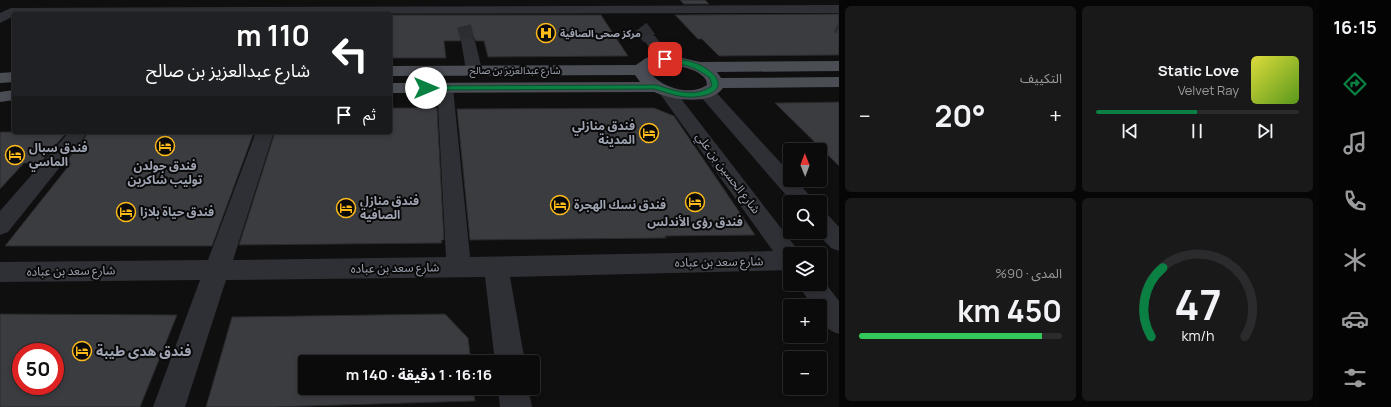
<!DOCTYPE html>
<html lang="ar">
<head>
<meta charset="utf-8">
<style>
	:root { --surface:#0b0b0c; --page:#19191a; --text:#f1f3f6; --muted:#9a9b9d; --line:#2b2b2d; --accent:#0b8043 }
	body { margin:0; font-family:Manrope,"Noto Sans Arabic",sans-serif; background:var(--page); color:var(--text); direction:rtl; height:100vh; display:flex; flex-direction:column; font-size:15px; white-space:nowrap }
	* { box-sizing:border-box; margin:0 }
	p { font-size:13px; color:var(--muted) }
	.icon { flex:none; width:22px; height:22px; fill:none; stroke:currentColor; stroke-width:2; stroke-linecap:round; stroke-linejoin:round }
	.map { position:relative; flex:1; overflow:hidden; direction:ltr }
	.details { display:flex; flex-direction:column; gap:6px; padding:6px; background:#060607; width:480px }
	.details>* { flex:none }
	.guide { position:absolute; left:12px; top:12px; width:380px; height:122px; border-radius:4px; box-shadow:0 2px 6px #0003,0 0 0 1px var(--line); direction:rtl; background:#202124; color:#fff; overflow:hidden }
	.needle { width:26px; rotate:359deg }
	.tools { position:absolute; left:783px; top:143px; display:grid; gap:8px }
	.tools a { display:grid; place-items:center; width:44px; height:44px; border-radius:4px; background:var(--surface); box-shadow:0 2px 6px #0003,0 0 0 1px var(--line); font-size:20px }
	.speed { position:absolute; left:12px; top:343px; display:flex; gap:8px; font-size:20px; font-weight:700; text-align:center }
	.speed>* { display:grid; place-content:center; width:52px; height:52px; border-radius:50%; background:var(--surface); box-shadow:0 2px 6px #0003,0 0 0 1px var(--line); line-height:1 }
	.speed .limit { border:6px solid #d22; background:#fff; color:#111 }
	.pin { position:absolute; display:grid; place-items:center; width:34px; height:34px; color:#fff; margin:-17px; border-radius:8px; box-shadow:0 2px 6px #0006 }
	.me { position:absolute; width:44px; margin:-22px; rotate:90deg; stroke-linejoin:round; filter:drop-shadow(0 0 3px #0008) }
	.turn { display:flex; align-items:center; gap:14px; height:84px; padding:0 16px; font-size:18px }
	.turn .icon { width:52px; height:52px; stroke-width:2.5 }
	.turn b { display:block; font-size:28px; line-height:34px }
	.then { display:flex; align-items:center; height:38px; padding:0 16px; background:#0003; gap:8px; font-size:15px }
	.big { font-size:30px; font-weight:700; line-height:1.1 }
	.details .widget { flex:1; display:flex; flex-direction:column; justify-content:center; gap:6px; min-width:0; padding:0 14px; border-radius:6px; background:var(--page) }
	.details .dial { align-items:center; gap:0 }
	.dial svg { height:104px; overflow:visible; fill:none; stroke:var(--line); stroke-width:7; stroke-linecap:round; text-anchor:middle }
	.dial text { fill:var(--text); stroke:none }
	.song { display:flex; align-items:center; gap:12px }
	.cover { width:48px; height:48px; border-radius:6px; background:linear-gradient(135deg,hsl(60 70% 55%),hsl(90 70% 35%)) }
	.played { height:4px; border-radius:2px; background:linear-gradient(90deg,var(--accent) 50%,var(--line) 50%) }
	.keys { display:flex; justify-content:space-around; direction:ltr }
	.heat { display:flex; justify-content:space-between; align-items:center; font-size:22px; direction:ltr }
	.charge { height:6px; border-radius:3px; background:linear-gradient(90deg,#34c759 90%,var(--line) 0) }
	.details .tiles { flex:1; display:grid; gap:6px; grid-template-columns:repeat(2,1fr) }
	.trip { position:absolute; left:298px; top:355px; width:242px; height:40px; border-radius:4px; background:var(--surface); box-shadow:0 2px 6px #0003,0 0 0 1px var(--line); font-weight:700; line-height:40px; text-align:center; direction:rtl }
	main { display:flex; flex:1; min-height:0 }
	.dock { display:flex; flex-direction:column; width:72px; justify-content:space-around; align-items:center; background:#040405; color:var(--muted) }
	.dock .icon { width:28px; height:28px }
	.dock .selected { color:var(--accent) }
	.dock b { font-size:18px; color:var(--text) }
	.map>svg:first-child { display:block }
</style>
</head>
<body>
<main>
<nav class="dock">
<b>16:15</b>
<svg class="icon selected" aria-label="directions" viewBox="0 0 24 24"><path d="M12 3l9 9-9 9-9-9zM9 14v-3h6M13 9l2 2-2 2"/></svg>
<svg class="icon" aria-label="music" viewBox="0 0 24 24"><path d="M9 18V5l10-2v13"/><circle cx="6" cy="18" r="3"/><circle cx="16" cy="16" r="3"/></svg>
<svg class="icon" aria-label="phone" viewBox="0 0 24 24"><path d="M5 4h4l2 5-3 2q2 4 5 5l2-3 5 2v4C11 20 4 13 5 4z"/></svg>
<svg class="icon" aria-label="climate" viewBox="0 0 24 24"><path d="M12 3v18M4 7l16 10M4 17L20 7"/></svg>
<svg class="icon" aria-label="car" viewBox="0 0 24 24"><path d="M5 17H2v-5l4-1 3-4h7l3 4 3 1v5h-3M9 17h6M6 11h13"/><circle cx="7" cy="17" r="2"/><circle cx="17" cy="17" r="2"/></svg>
<svg class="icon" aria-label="filters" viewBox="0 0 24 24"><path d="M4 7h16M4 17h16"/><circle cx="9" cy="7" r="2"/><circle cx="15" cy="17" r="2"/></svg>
</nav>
<section class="details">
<div class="tiles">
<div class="widget">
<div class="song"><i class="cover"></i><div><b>Static Love</b><p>Velvet Ray</p></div></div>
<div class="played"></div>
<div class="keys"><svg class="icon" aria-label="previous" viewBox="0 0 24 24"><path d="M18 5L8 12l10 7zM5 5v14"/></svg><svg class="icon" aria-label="pause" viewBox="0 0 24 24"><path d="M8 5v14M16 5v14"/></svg><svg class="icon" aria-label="next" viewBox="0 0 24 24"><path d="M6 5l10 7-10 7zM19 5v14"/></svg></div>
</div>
<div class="widget"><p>التكييف</p>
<div class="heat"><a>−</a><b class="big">20°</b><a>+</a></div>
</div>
<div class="widget dial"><svg viewBox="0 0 100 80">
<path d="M14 69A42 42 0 1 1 86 69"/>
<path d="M14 69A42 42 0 0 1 23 16" stroke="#0b8043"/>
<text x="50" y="56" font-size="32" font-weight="700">47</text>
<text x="50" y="72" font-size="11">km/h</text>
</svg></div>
<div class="widget"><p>المدى · 90%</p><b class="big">450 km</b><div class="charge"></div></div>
</div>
</section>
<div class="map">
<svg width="839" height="407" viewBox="0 0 839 407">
	<rect width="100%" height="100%" fill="#0f0f10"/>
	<g fill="#3b3c40" stroke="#29292c" fill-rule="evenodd">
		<polygon points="680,0 705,0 709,4 684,4"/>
		<polygon points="839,14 839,55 719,56 702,39 698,39 675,15"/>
		<polygon points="390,15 601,15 628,56 488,57 484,41 476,41 473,37 468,36 463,37 460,41 444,41 446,58 390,58"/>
		<polygon points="839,102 839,166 775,103"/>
		<polygon points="390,108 437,108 444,240 441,240 442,243 239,245 275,132 390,132"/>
		<polygon points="654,108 674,116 755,235 665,236 666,238 470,240 457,109"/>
		<polygon points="0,132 67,132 40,163 24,163 0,189"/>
		<polygon points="89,132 254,132 212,246 5,246 71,163 65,163"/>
		<path d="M0 314 177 315 140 407H0ZM21 352H55V386H21Z"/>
		<polygon points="445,314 468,338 471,362 305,362 305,388 473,388 475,401 273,407 206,407 232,317"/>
	</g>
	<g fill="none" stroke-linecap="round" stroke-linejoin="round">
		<g stroke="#2c2d30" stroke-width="14" stroke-dasharray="14 7" stroke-linecap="butt">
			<polyline points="464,26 468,41"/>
			<polyline points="837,26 839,27"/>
			<polyline points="641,27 650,39"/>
		</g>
		<g fill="#2f3035" fill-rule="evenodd">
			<polygon points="839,5 839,13 14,14 14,16 0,23 0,13 11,8"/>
			<polygon points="650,35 655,36 670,56 673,59 670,62 665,64 660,62 643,39 645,36"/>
			<polygon points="468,37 473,38 475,41 482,70 480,73 474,75 468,73 466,70 461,41 463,38"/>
			<polygon points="445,83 451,84 453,88 470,257 773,251 658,91 660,87 666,86 672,87 801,254 790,254 790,270 510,277 525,362 495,362 485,277 226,280 185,407 153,407 200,280 0,282 0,262 208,260 256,132 274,132 233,260 446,257 437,88 439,84"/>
			<polygon points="707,88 713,89 790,173 790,180 796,180 815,202 792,202 701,97 699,93 701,89"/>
			<polygon points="69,132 88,132 8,232 0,235 0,211"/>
			<polygon points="820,213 828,215 839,227 839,251 831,248 816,232 820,232"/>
			<path d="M820 276 839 301V334C824 329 820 321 820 306H812L798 284H820Z"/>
			<polygon points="498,388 528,388 532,407 500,407"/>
		</g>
		<g fill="#4b4d55" fill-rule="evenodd">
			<path d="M665 54 700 62 839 61V71L717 72 721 78 839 77V87L723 88C710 106 672 100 654 92L390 93V83L640 82 635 75 390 76V66L636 65 646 58ZM665 64C679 66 698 68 706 80L707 85C690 97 658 87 649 70L656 65Z"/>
			<polygon points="14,72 14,82 0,83 0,73"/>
			<polygon points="14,90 14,100 0,102 0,92"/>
		</g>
	</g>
	<path fill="#0b8043" stroke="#07532c" d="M665 57C677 59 691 60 702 66 727 80 722 95 694 97 681 98 667 93 655 89L426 90 422 88 426 86 656 85C674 90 694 99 712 86L710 78C691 64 686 66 663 61L662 59Z"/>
	<defs>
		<g id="hospital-ring" transform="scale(1)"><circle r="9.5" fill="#0a0a0b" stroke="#febb19" stroke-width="1.5"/><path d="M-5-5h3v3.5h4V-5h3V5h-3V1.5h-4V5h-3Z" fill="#febb19"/></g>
		<g id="hotel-ring" transform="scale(1)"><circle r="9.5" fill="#0a0a0b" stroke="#febb19" stroke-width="1.5"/><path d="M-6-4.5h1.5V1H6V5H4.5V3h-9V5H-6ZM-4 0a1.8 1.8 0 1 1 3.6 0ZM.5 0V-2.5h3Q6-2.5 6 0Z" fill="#febb19"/></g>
	</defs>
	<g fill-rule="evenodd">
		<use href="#hospital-ring" x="546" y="33"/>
		<use href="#hotel-ring" x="649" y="133"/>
		<use href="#hotel-ring" x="165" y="146"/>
		<use href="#hotel-ring" x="15" y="155"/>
		<use href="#hotel-ring" x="695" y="202"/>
		<use href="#hotel-ring" x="560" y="205"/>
		<use href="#hotel-ring" x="346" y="208"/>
		<use href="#hotel-ring" x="126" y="212"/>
		<use href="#hotel-ring" x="82" y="351"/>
	</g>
	<g text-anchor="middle" stroke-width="4" stroke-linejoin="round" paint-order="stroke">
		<g font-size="10" font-weight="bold" fill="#9fa4b2" stroke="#0a0a0b" text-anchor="start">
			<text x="560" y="37">مركز صحى الصافية</text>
		</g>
		<g font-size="10" fill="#9fa4b2" stroke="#0a0a0b">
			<text x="515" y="74">شارع عبدالعزيز بن صالح</text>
		</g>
		<g font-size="12" font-weight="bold" fill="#9fa4b2" stroke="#0a0a0b" text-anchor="start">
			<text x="635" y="130" text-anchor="end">فندق منازلي<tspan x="635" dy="14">المدينة</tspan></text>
			<text x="29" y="152">فندق سبال<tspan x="29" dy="14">الماسي</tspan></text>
			<text x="165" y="170" text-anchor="middle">فندق جولدن<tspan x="165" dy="14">توليب شاكرين</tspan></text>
			<text x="360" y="205">فندق منازل<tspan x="360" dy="14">الصافية</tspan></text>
			<text x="574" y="209">فندق نسك الهجرة</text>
			<text x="140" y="216">فندق حیاة بلازا</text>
			<text x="695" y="226" text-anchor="middle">فندق رؤى الأندلس</text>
		</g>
		<g font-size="12" fill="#9fa4b2" stroke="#0a0a0b">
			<text transform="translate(728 173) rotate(53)" y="4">شارع الحسين بن علي</text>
			<text transform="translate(719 262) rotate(-1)" y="4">شارع سعد بن عباده</text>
			<text transform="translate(395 268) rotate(-1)" y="4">شارع سعد بن عباده</text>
			<text transform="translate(71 271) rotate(-1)" y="4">شارع سعد بن عباده</text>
		</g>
		<g font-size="14" font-weight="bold" fill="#9fa4b2" stroke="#0a0a0b" text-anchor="start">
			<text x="96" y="356">فندق هدى طيبة</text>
		</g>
	</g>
</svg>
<div class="tools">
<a><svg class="needle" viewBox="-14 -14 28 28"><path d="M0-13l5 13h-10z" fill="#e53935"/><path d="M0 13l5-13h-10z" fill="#9a9b9d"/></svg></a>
<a><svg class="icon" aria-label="search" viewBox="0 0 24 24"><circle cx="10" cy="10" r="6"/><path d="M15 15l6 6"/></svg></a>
<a><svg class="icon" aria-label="layers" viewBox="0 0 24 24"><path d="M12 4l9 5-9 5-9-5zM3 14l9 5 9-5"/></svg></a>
<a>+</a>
<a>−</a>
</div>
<div class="speed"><div class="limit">50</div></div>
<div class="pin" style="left:665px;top:59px;background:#d93025"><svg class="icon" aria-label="arrive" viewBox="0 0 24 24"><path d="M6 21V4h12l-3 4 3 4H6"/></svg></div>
<svg class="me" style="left:426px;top:88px" viewBox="-20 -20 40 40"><circle r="19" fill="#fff"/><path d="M0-13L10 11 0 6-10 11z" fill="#0b8043"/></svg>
<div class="trip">16:16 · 1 دقيقة · 140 m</div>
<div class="guide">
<div class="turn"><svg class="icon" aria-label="left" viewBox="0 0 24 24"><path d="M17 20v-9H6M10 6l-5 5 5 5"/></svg><div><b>110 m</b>شارع عبدالعزيز بن صالح</div></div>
<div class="then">ثم<svg class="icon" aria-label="arrive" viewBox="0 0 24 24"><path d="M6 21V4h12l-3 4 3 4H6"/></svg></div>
</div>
</div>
</main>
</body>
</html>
